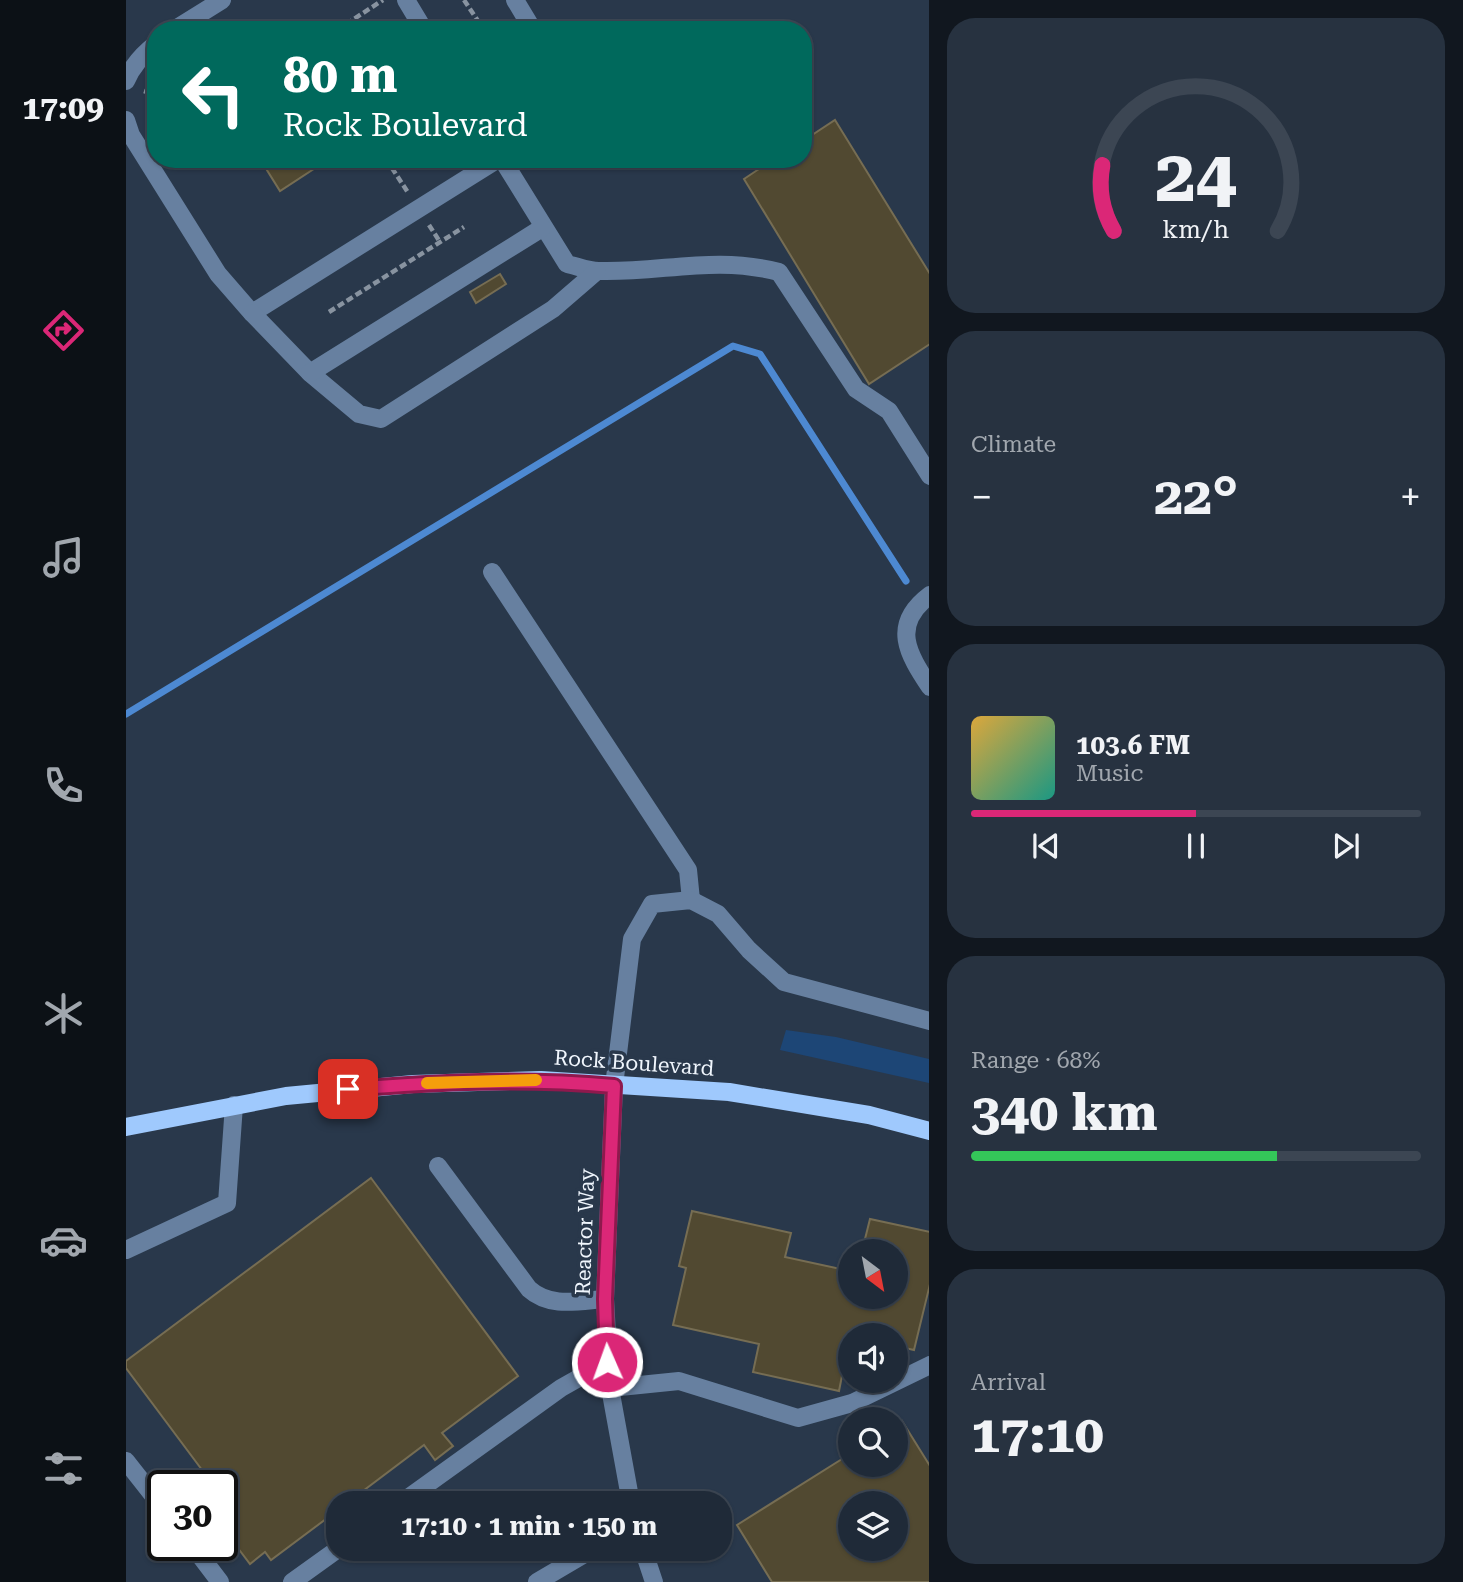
<!DOCTYPE html>
<html lang="en">
<head>
<meta charset="utf-8">
<style>
	:root { --surface:#1f2a38; --page:#273240; --text:#f1f3f6; --muted:#a1a7ae; --line:#3c4653; --accent:#db2777 }
	body { margin:0; font-family:"Roboto Serif",serif; background:var(--page); color:var(--text); height:100vh; display:flex; flex-direction:column; font-size:26px; white-space:nowrap }
	* { box-sizing:border-box; margin:0 }
	p { font-size:23px; color:var(--muted) }
	.icon { flex:none; width:38px; height:38px; fill:none; stroke:currentColor; stroke-width:2; stroke-linecap:round; stroke-linejoin:round }
	.map { position:relative; flex:1; overflow:hidden }
	.drawer { display:flex; flex-direction:column; gap:18px; padding:18px; background:#11171f; width:534px }
	.drawer>* { flex:none }
	.top-card { position:absolute; left:21px; top:21px; width:665px; height:147px; border-radius:28px; box-shadow:0 2px 5px #0004,0 0 0 2px var(--line); background:#00695c; color:#fff; overflow:hidden }
	.needle { width:46px; rotate:148deg }
	.buttons { position:absolute; left:712px; top:1239px; display:grid; gap:14px }
	.buttons a { display:grid; place-items:center; width:70px; height:70px; border-radius:50%; background:var(--surface); box-shadow:0 2px 5px #0004,0 0 0 2px var(--line); font-size:35px }
	.speed { position:absolute; left:21px; top:1470px; display:flex; gap:14px; font-size:35px; font-weight:700; text-align:center }
	.speed>* { display:grid; place-content:center; width:91px; height:91px; border-radius:50%; background:var(--surface); box-shadow:0 2px 5px #0004,0 0 0 2px var(--line); line-height:1 }
	.speed .limit { border:4px solid #111; border-radius:10px; background:#fff; color:#111 }
	.pin { position:absolute; display:grid; place-items:center; width:60px; height:60px; color:#fff; margin:-30px; border-radius:14px; box-shadow:0 4px 10px #0006 }
	.me { position:absolute; width:77px; margin:-38px; rotate:358deg; stroke-linejoin:round; filter:drop-shadow(0 0 5px #0008) }
	.turn { display:flex; align-items:center; gap:24px; height:147px; padding:0 21px; font-size:32px }
	.turn .icon { width:91px; height:91px; stroke-width:2.5 }
	.turn b { display:block; font-size:49px; line-height:60px }
	.big { font-size:52px; font-weight:700; line-height:1.1 }
	.drawer .tile { flex:1; display:flex; flex-direction:column; justify-content:center; gap:10px; min-width:0; padding:0 24px; border-radius:28px; background:var(--page) }
	.drawer .dial { align-items:center; gap:0 }
	.dial svg { height:182px; overflow:visible; fill:none; stroke:var(--line); stroke-width:7; stroke-linecap:round; text-anchor:middle }
	.dial text { fill:var(--text); stroke:none }
	.song { display:flex; align-items:center; gap:21px }
	.cover { width:84px; height:84px; border-radius:10px; background:linear-gradient(135deg,hsl(40 70% 55%),hsl(170 70% 35%)) }
	.played { height:7px; border-radius:4px; background:linear-gradient(90deg,var(--accent) 50%,var(--line) 50%) }
	.keys { display:flex; justify-content:space-around; direction:ltr }
	.heat { display:flex; justify-content:space-between; align-items:center; font-size:38px; direction:ltr }
	.charge { height:10px; border-radius:5px; background:linear-gradient(90deg,#34c759 68%,var(--line) 0) }
	.trip { position:absolute; left:200px; top:1491px; width:406px; height:70px; border-radius:28px; background:var(--surface); box-shadow:0 2px 5px #0004,0 0 0 2px var(--line); font-weight:700; line-height:70px; text-align:center }
	main { display:flex; flex:1; min-height:0 }
	.tab-bar { display:flex; flex-direction:column; width:126px; justify-content:space-around; align-items:center; background:#0c1116; color:var(--muted) }
	.tab-bar .icon { width:49px; height:49px }
	.tab-bar .selected { color:var(--accent) }
	.tab-bar b { font-size:32px; color:var(--text) }
	.map>svg:first-child { display:block }
</style>
</head>
<body>
<main>
<nav class="tab-bar">
<b>17:09</b>
<svg class="icon selected" aria-label="directions" viewBox="0 0 24 24"><path d="M12 3l9 9-9 9-9-9zM9 14v-3h6M13 9l2 2-2 2"/></svg>
<svg class="icon" aria-label="music" viewBox="0 0 24 24"><path d="M9 18V5l10-2v13"/><circle cx="6" cy="18" r="3"/><circle cx="16" cy="16" r="3"/></svg>
<svg class="icon" aria-label="phone" viewBox="0 0 24 24"><path d="M5 4h4l2 5-3 2q2 4 5 5l2-3 5 2v4C11 20 4 13 5 4z"/></svg>
<svg class="icon" aria-label="climate" viewBox="0 0 24 24"><path d="M12 3v18M4 7l16 10M4 17L20 7"/></svg>
<svg class="icon" aria-label="car" viewBox="0 0 24 24"><path d="M5 17H2v-5l4-1 3-4h7l3 4 3 1v5h-3M9 17h6M6 11h13"/><circle cx="7" cy="17" r="2"/><circle cx="17" cy="17" r="2"/></svg>
<svg class="icon" aria-label="filters" viewBox="0 0 24 24"><path d="M4 7h16M4 17h16"/><circle cx="9" cy="7" r="2"/><circle cx="15" cy="17" r="2"/></svg>
</nav>
<div class="map">
<svg width="804" height="1582" viewBox="0 0 804 1582">
	<rect width="100%" height="100%" fill="#29384b"/>
	<polygon fill="#1d4676" points="660,1030 710,1037 803,1059 803,1083 654,1050"/>
	<g fill="none" stroke-linecap="round" stroke-linejoin="round">
		<polyline stroke="#4d89d2" stroke-width="7" points="0,714 607,346 634,354 780,581"/>
	</g>
	<g fill="#514931" stroke="#766d53" stroke-width="2" fill-rule="evenodd">
		<polygon points="709,120 804,274 804,344 743,384 618,179 648,159 677,159 677,141"/>
		<polygon points="134,159 203,159 154,191"/>
		<polygon points="374,274 380,284 350,303 344,292"/>
		<polygon points="245,1178 392,1376 316,1433 327,1446 309,1460 298,1445 221,1503 212,1503 212,1510 145,1560 139,1552 124,1564 96,1527 96,1486 80,1486 85,1482 0,1368 0,1361"/>
		<polygon points="566,1211 665,1233 659,1257 724,1271 724,1297 770,1297 770,1251 736,1251 744,1219 804,1232 804,1284 788,1350 770,1346 770,1335 724,1335 713,1391 627,1372 633,1344 547,1325 560,1268 553,1266"/>
		<path d="M776 1421 804 1466V1582H646L611 1525 724 1454V1465H770V1425ZM724 1503H770V1549H724Z"/>
	</g>
	<g fill="none" stroke-linecap="round" stroke-linejoin="round">
		<g stroke="#8893a0" stroke-width="4.5" stroke-dasharray="7 3.5" stroke-linecap="butt">
			<polyline points="338,0 358,30"/>
			<polyline points="211,30 257,0"/>
			<polyline points="18,91 30,95"/>
			<polyline points="260,159 283,194"/>
			<polyline points="303,225 314,242"/>
			<polyline points="203,312 338,227"/>
		</g>
		<g stroke="#6780a0" stroke-width="18">
			<polyline points="280,0 298,30"/>
			<polyline points="389,0 407,30"/>
			<polyline points="48,30 96,0"/>
			<path d="M0 81C6 66 17 54 30 44"/>
			<polyline points="0,120 5,135 92,274 126,313 372,159"/>
			<path d="M376 159 441 264C451 266 462 271 473 271 536 273 588 255 653 272L730 389 763 411 804 476"/>
			<polyline points="126,313 184,373 233,414 255,419 427,309 471,271"/>
			<polyline points="184,373 416,228"/>
			<polyline points="366,572 562,870 565,900"/>
			<path d="M804 595C764 625 782 654 804 687"/>
			<path d="M312 1166 403 1289C424 1308 452 1301 479 1299"/>
			<polyline points="0,1250 101,1203 108,1105"/>
			<polyline points="484,1388 553,1381 672,1418 726,1403 804,1365"/>
			<polyline points="0,1461 37,1508"/>
			<polyline points="275,1503 435,1388 481,1362"/>
			<polyline points="505,1503 484,1388 479,1299 488,1086 506,939 526,904 565,900 592,914 623,950 658,982 804,1021"/>
			<polyline points="66,1545 94,1582"/>
			<polyline points="517,1549 528,1582"/>
			<polyline points="166,1582 212,1549"/>
			<polyline points="411,1582 467,1549"/>
		</g>
		<polyline stroke="#9fc9fd" stroke-width="18" points="0,1127 160,1096 287,1084 415,1080 603,1092 743,1115 804,1131"/>
	</g>
	<g fill="none" stroke-linecap="round" stroke-linejoin="round">
		<g stroke="#8e194d" stroke-width="18">
			<path id="route" d="M222 1089C314 1082 396 1078 488 1086L479 1299 481 1362"/>
		</g>
		<use href="#route" stroke="#db2777" stroke-width="12"/>
		<polyline stroke="#f59e0b" stroke-width="12" points="301,1083 410,1080"/>
	</g>
	<g text-anchor="middle" stroke-width="7" stroke-linejoin="round" paint-order="stroke">
		<g font-size="21" fill="#f0f6fd" stroke="#29384b">
			<text transform="translate(508 1063) rotate(4)" y="7">Rock Boulevard</text>
			<text transform="translate(459 1232) rotate(-88)" y="7">Reactor Way</text>
		</g>
	</g>
</svg>
<div class="buttons">
<a><svg class="needle" viewBox="-14 -14 28 28"><path d="M0-13l5 13h-10z" fill="#e53935"/><path d="M0 13l5-13h-10z" fill="#a1a7ae"/></svg></a>
<a><svg class="icon" aria-label="sound" viewBox="0 0 24 24"><path d="M4 9h4l5-4v14l-5-4H4zM17 9q2 3 0 6"/></svg></a>
<a><svg class="icon" aria-label="search" viewBox="0 0 24 24"><circle cx="10" cy="10" r="6"/><path d="M15 15l6 6"/></svg></a>
<a><svg class="icon" aria-label="layers" viewBox="0 0 24 24"><path d="M12 4l9 5-9 5-9-5zM3 14l9 5 9-5"/></svg></a>
</div>
<div class="speed"><div class="limit">30</div></div>
<div class="pin" style="left:222px;top:1089px;background:#d93025"><svg class="icon" aria-label="arrive" viewBox="0 0 24 24"><path d="M6 21V4h12l-3 4 3 4H6"/></svg></div>
<svg class="me" style="left:481px;top:1362px" viewBox="-20 -20 40 40"><circle r="17" fill="#db2777" stroke="#fff" stroke-width="3"/><path d="M0-11L8 9 0 5-8 9z" fill="#fff"/></svg>
<div class="trip">17:10 · 1 min · 150 m</div>
<div class="top-card">
<div class="turn"><svg class="icon" aria-label="left" viewBox="0 0 24 24"><path d="M17 20v-9H6M10 6l-5 5 5 5"/></svg><div><b>80 m</b>Rock Boulevard</div></div>
</div>
</div>
<section class="drawer">
<div class="tile dial"><svg viewBox="0 0 100 80">
<path d="M14 69A42 42 0 1 1 86 69"/>
<path d="M14 69A42 42 0 0 1 9 40" stroke="#db2777"/>
<text x="50" y="56" font-size="32" font-weight="700">24</text>
<text x="50" y="72" font-size="11">km/h</text>
</svg></div>
<div class="tile"><p>Climate</p>
<div class="heat"><a>−</a><b class="big">22°</b><a>+</a></div>
</div>
<div class="tile">
<div class="song"><i class="cover"></i><div><b>103.6 FM</b><p>Music</p></div></div>
<div class="played"></div>
<div class="keys"><svg class="icon" aria-label="previous" viewBox="0 0 24 24"><path d="M18 5L8 12l10 7zM5 5v14"/></svg><svg class="icon" aria-label="pause" viewBox="0 0 24 24"><path d="M8 5v14M16 5v14"/></svg><svg class="icon" aria-label="next" viewBox="0 0 24 24"><path d="M6 5l10 7-10 7zM19 5v14"/></svg></div>
</div>
<div class="tile"><p>Range · 68%</p><b class="big">340 km</b><div class="charge"></div></div>
<div class="tile"><p>Arrival</p><b class="big">17:10</b></div>
</section>
</main>
</body>
</html>
